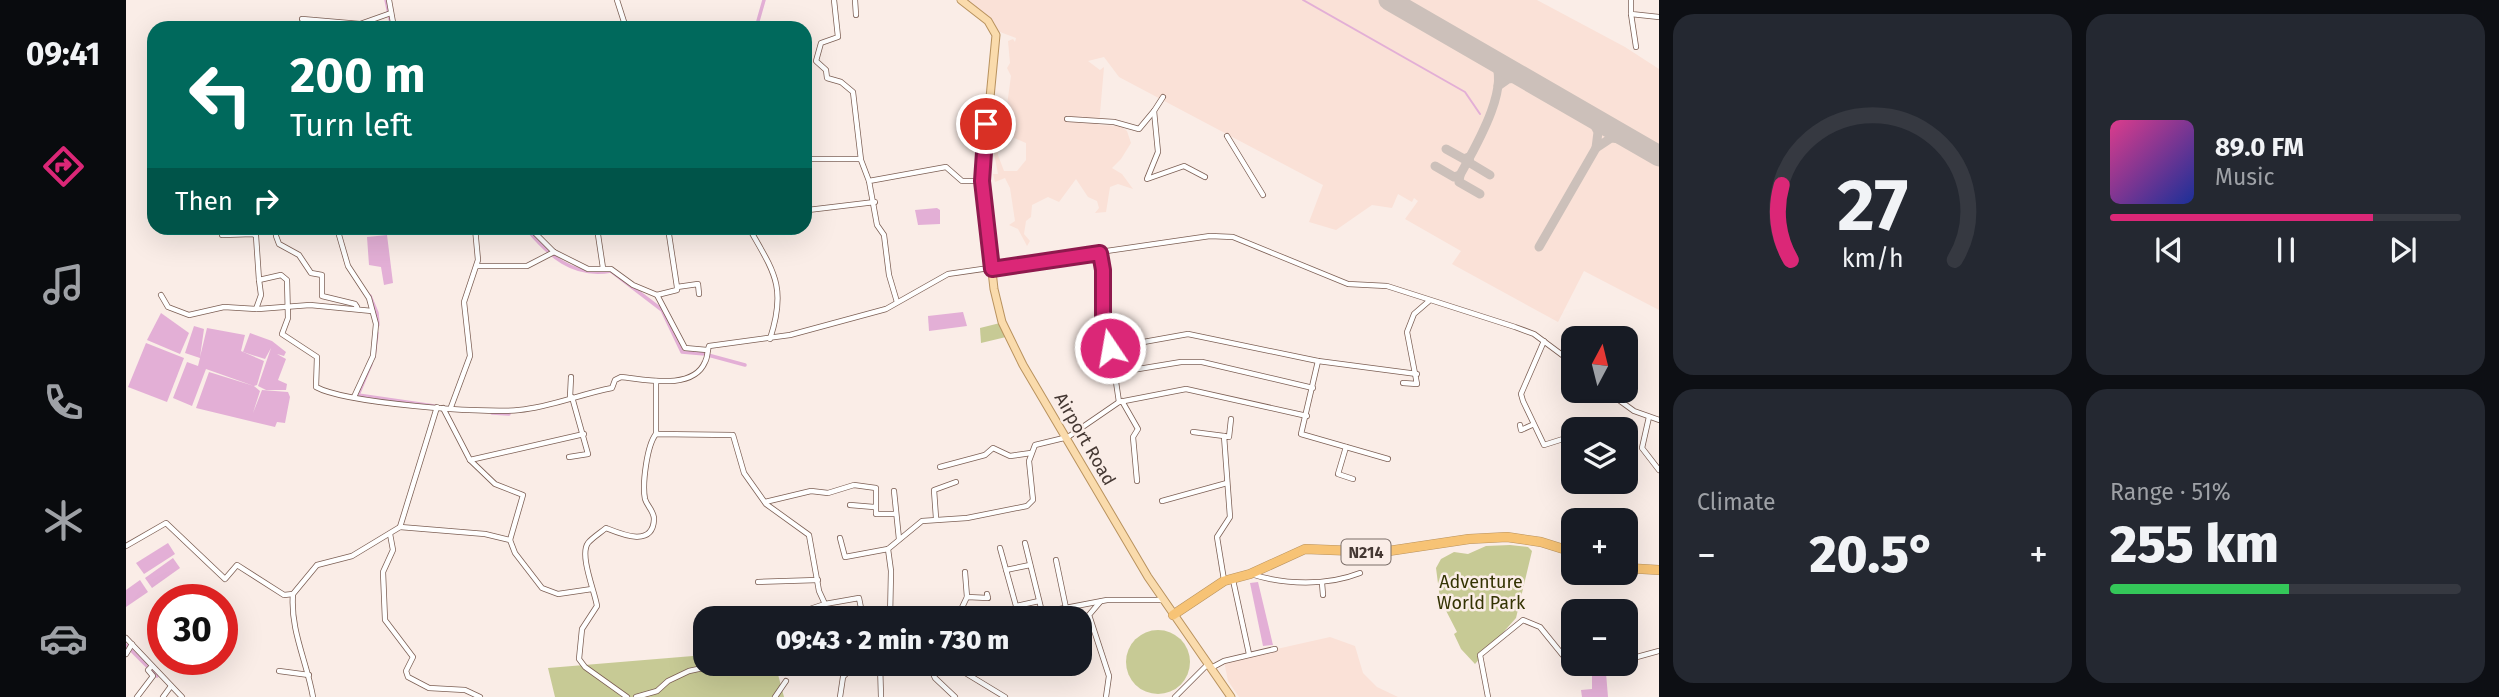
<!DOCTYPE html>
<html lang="en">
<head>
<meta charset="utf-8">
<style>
	:root { --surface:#171b24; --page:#242831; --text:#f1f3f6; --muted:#9ea1a6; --line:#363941; --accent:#db2777 }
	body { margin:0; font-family:"Fira Sans",sans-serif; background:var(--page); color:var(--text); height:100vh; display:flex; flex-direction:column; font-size:26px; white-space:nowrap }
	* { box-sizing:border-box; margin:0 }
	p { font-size:23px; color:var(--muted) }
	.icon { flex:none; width:38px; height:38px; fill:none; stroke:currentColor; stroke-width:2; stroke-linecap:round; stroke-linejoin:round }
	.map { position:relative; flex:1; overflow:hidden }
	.sheet { display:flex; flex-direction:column; gap:14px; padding:14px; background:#0d0f14; width:840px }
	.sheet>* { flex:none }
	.top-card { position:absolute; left:21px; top:21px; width:665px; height:214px; border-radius:21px; box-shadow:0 7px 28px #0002; background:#00695c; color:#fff; overflow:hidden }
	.needle { width:46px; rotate:7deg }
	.controls { position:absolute; left:1435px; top:326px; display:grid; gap:14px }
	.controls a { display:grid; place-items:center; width:77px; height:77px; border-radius:14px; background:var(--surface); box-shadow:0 7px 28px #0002; font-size:35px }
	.speed { position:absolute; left:21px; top:584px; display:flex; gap:14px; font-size:35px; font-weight:700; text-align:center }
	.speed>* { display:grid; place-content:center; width:91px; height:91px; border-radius:50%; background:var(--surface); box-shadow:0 7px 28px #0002; line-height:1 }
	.speed .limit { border:10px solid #d22; background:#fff; color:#111 }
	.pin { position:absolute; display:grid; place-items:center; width:60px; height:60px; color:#fff; margin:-30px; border:4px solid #fff; border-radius:50%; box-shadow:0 2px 7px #0007 }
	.me { position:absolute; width:77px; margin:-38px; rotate:348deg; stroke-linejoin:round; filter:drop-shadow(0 0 5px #0008) }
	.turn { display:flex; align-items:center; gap:24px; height:147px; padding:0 28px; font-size:32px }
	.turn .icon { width:91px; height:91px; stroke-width:2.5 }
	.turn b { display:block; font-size:49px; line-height:60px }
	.then { display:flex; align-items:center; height:66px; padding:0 28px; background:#0003; gap:14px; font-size:26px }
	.big { font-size:52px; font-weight:800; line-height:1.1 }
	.sheet .tile { flex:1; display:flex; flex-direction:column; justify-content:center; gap:10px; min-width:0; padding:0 24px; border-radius:21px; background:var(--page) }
	.sheet .dial { align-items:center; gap:0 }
	.dial svg { height:182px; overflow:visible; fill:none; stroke:var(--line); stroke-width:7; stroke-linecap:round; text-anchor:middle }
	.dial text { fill:var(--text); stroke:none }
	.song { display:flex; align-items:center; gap:21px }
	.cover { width:84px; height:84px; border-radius:10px; background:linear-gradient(135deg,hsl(330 70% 55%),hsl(230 70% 35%)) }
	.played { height:7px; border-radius:4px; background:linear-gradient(90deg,var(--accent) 75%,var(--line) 75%) }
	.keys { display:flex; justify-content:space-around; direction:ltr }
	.heat { display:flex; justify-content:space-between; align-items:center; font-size:38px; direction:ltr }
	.charge { height:10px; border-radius:5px; background:linear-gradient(90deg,#34c759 51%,var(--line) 0) }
	.sheet .tiles { flex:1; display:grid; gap:14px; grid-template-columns:repeat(2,1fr) }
	.trip { position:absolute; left:567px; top:606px; width:399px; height:70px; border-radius:21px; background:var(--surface); box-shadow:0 7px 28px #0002; font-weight:800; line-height:70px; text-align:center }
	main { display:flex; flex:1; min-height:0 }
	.tab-bar { display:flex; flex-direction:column; width:126px; justify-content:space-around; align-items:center; background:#090b0e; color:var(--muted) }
	.tab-bar .icon { width:49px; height:49px }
	.tab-bar .active { color:var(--accent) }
	.tab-bar b { font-size:32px; color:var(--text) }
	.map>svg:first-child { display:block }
</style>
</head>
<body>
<main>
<nav class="tab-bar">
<b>09:41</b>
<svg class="icon active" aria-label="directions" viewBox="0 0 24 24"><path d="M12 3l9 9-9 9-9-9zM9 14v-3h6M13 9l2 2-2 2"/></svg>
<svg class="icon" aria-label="music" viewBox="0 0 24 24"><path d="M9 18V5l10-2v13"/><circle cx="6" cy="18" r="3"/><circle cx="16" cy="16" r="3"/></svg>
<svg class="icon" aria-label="phone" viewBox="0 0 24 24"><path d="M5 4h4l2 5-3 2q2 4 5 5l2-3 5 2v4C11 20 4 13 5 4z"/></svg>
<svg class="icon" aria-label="climate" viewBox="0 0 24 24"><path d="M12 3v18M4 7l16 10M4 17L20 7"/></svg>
<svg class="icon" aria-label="car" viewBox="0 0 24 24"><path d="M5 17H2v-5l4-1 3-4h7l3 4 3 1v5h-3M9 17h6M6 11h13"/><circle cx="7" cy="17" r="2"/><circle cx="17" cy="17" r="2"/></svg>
</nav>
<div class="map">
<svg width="1533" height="697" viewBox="0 0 1533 697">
	<rect width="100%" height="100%" fill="#faede7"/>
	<g fill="#fae1d7">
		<polygon points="839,0 1411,0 1499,47 1533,69 1533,310 1458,271 1432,322 1326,264 1335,251 1279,219 1292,201 1288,198 1286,202 1272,194 1266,208 1246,205 1210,230 1183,222 1197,185 993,77 978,57 962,61 974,70 978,67 973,125 994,126 1001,131 1005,143 995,159 986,168 996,174 1007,189 992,184 984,187 980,212 969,213 973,208 971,201 962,197 950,179 933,202 922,197 906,205 905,217 900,221 898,234 904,241 901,246 892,229 883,225 889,221 884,188 879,178 869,182 867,174 872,174 867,148 871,134 874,138 872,155 878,171 891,171 900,160 900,143 874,132 875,107 881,105 885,76 881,68 884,63 882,41 887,39 889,42 890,38 874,32"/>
		<polygon points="1204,637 1229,646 1237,673 1251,687 1272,697 1113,697 1102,681 1098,661"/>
	</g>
	<g fill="#c7ca95">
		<polygon points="874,323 880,337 855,343 854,328"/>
		<polygon points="1384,545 1402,547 1406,551 1390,618 1349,664 1335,649 1328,634 1331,632 1314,599 1310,568 1315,559 1328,552 1342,554 1360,546"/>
		<circle cx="1032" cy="662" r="32"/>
		<polygon points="579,655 579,663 649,663 658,697 429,697 422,668"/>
	</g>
	<g fill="#e3afd6">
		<polygon points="811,208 814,210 814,224 792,225 789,210"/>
		<polygon points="261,235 267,283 258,285 255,267 243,265 241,237"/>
		<polygon points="837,312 841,326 803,331 802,316"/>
		<polygon points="35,313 63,333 54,354 21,340"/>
		<polygon points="68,326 78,329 74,357 81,328 119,335 115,351 138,361 131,385 128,386 134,391 127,413 136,390 162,392 164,397 159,423 151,422 149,427 70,408 83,372 128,386 80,369 66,406 47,398 61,362 72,366 74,358 59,353"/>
		<polygon points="124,333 146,341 160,352 158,356 151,354 160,359 152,380 161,384 160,390 140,390 132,386 145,348 139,359 117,352"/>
		<polygon points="20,343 58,358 41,402 2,387"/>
		<polygon points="42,543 49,554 18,574 10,563"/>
		<polygon points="47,558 54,568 26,588 19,578"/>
		<polygon points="14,580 22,592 0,607 0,590"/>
		<polygon points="1132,582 1147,645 1137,646 1124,583"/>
		<polygon points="1480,673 1482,697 1456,697 1455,690 1466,689 1466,674"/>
	</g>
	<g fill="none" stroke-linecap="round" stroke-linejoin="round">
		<polyline stroke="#e3afd6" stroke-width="2" points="1177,0 1339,92 1354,114"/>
		<g stroke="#e3afd6" stroke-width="3.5">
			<polyline points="260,0 266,28"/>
			<polyline points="630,28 638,0"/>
			<polyline points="679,60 684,82"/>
			<path d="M400 228C422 255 447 278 485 271L536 310 556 352 579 354"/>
			<polyline points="244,296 251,313 252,325"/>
			<polyline points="582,355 619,365"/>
			<polyline points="248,357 251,333"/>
			<polyline points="245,364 232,395 308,406"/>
			<polyline points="366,413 383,414"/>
			<polyline points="0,645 31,676"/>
		</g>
		<g stroke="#ccc0ba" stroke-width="9">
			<polyline points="1372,86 1382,79 1397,77"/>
			<polyline points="1464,116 1472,132 1470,148 1485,138 1506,140"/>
			<polyline points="1320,149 1338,159 1343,157"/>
			<polyline points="1343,158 1344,163 1364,175"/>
			<polyline points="1309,166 1328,177 1334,175 1333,182 1354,194"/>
			<path d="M1334 175C1347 151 1387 85 1367 60"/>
			<polyline points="1413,247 1470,148"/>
		</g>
		<polyline stroke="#ccc0ba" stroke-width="21" points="1263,0 1533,156"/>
		<g stroke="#7c5f54" stroke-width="6">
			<g id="minor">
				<polyline points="263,0 268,28"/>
				<polyline points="491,0 500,28"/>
				<polyline points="708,0 712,37 695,43 690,61 700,70 701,78 715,82 727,92 735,160 743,181"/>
				<polyline points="729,0 730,15"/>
				<polyline points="1505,0 1505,14 1533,17"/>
				<polyline points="1505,14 1510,47"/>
				<polyline points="176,19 234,24 265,13"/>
				<polyline points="1037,97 1028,111 1032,152 1021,179 1058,166 1079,177"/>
				<polyline points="941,119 988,122 1013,129 1028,111"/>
				<polyline points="1101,136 1137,195"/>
				<polyline points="679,159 734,159"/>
				<polyline points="682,210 749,202"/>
				<polyline points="211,228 222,266 243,298 250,324 247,356 228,397"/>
				<polyline points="404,228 428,252 462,269 485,269 507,285 531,295 551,290 551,287 572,284 573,294"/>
				<polyline points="471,228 477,268"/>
				<polyline points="542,228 551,287"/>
				<path d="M623 228C648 272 661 287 644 339"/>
				<path d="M96 235 127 234 130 236 133 280 155 275 161 280 162 318 156 334 191 357 190 387C219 403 358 414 393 410 426 407 454 394 486 388L489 380 495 377C518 379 567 391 579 362 582 357 581 351 583 346L664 335 760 309 822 274 1084 236 1107 237 1222 284 1261 286 1389 327 1408 334 1447 363"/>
				<polyline points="150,236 153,244 173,255 185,273 196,275 196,296 229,304 231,307"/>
				<polyline points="974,253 977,270 977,324 983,335 993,402"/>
				<polyline points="351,266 401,266 428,252"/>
				<polyline points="35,295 42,307 63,315 98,307 132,309 184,305 246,311"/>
				<polyline points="531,295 559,348 581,350"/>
				<polyline points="771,302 763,275 758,235 751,225 743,181 820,167 836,181 856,181"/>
				<polyline points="130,309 135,295 133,280"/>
				<polyline points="1418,341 1395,394 1397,401 1418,445 1437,439"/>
				<polyline points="984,348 1062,334 1192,361 1291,374"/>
				<polyline points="1192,361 1175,434 1262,459"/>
				<polyline points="988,373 1055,362 1076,362 1187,388"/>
				<polyline points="1277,383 1291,384 1281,332 1288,314 1303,301"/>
				<polyline points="1479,390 1508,411 1533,420"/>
				<polyline points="444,397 445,377"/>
				<polyline points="996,401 1012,429 1007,437 1011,481"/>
				<polyline points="325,407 344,356 338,302 352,260 349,228"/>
				<polyline points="317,408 344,460 458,434"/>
				<polyline points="1523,417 1516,448 1533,470"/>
				<polyline points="1394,425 1395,430 1406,425"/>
				<polyline points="1067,432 1098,436"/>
				<polyline points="530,434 530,381"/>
				<polyline points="1220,447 1212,474 1227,479"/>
				<polyline points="443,457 462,454 446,397"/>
				<polyline points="344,460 369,484 397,495 384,540"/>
				<polyline points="814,467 859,455 867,448 884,456 905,453"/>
				<polyline points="768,491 773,539"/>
				<polyline points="1036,501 1101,483"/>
				<polyline points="639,502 685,491 702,493 728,485 750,488 750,514 768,514"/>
				<polyline points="724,505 748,507"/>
				<polyline points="810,518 808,490 830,482"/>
				<polyline points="274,527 359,534 384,540 389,553 416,588 432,594 466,589"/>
				<polyline points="264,534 267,550 257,572 259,620 287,657 280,671 282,677 303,688 339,690 354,697"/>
				<polyline points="714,538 719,557 762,549"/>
				<polyline points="899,543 916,612"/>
				<polyline points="0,546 40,523 99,579 111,565 158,595 167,594"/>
				<polyline points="874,548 890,606 913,601"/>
				<polyline points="930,560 940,608"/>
				<polyline points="880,570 904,565"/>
				<polyline points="839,572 841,597"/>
				<path d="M1125 574C1159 585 1201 586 1234 573"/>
				<polyline points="1098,580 1091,537 1104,517 1098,436 1103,437 1105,419"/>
				<polyline points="1107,580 1123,654"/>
				<polyline points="632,582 692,580"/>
				<polyline points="1196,583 1197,595"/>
				<polyline points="974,602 963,615 983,676 980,697"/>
				<polyline points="688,609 700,618"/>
				<polyline points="676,618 681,610 699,604"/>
				<polyline points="764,618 765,571 762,549 796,521 841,518 901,506 907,500 903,461 909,445 942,437 993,402 1060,389 1181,416"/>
				<polyline points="831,618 841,597 862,598 861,594"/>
				<polyline points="887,618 981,600 1038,600"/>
				<polyline points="0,638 56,697"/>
				<polyline points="0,654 6,644"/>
				<polyline points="1500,660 1533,651"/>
				<polyline points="754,663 755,697"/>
				<polyline points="802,663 809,678 829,697"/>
				<polyline points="823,663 879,697"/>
				<polyline points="1085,668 1098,661 1149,649"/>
				<polyline points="153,671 183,675"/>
				<polyline points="11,697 27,676 22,670 26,666"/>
				<polyline points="37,697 45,686"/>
				<path d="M187 697C181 662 164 630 167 594L191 565 226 556 274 527 311 407"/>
				<path d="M501 697 459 667 453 659 456 629 471 606C469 592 453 555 462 543 466 538 474 533 480 528 495 534 527 548 528 519 528 511 521 506 519 499 516 484 521 445 530 434L607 435 618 473 640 504 683 535 693 591 699 604 733 598 737 618"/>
				<polyline points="510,697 531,691 542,681 563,671 600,663"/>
				<polyline points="649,697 660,681"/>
				<polyline points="714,697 717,677 722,672 719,663"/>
				<polyline points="1049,697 1081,665"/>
				<polyline points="1362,697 1354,655 1397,620 1414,627 1444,664 1470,668 1492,663"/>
			</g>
		</g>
		<g stroke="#b9925e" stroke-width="9">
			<polyline id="major" points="835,0 862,21 870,35 856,181 868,289 876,322 897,365 1022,577 1105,697"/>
		</g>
		<g stroke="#b9925e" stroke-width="10">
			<g id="highway">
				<polyline points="1500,568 1533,570"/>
				<polyline points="1047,615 1098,581 1124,574 1179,549 1256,552 1343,539 1381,537 1415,542 1447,552"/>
			</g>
		</g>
		<use href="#minor" stroke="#fff" stroke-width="4.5"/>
		<use href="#major" stroke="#fadbac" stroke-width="7"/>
		<use href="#highway" stroke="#f7c375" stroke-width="9"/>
	</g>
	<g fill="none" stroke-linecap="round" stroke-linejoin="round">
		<g stroke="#8e194d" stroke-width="18">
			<polyline id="route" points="860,124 856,181 866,269 974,253 977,270 977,324 984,348"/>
		</g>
		<use href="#route" stroke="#db2777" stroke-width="12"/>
	</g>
	<g text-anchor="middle" stroke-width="5" stroke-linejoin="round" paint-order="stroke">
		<rect fill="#faede7" stroke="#7b6e69" stroke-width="2" x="1215.5" y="539.5" width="49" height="25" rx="5"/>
		<g font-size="16" font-weight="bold" fill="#453833">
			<text x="1240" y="558">N214</text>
		</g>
		<g font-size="18" fill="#453833" stroke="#faede7">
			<text transform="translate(959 439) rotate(60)" y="6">Airport Road</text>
		</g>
		<g font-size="18" fill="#333302" stroke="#faede7">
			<text x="1355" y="588">Adventure<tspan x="1355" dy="21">World Park</tspan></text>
		</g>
	</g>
</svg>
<div class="controls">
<a><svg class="needle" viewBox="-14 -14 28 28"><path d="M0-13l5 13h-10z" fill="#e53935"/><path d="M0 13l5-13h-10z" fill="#9ea1a6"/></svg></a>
<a><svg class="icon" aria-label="layers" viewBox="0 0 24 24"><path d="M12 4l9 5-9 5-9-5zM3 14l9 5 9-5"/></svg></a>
<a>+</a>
<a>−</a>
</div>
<div class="speed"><div class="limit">30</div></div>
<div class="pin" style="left:860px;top:124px;background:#d93025"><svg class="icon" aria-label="arrive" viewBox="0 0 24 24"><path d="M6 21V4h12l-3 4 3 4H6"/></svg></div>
<svg class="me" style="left:984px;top:348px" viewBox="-20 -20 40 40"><circle r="17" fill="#db2777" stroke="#fff" stroke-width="3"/><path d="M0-11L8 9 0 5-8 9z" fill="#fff"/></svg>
<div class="trip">09:43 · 2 min · 730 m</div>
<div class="top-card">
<div class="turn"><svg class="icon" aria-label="left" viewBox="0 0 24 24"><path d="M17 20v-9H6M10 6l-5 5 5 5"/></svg><div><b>200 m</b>Turn left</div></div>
<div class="then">Then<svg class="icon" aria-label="right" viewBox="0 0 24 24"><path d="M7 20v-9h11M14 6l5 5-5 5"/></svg></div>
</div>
</div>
<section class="sheet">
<div class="tiles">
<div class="tile dial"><svg viewBox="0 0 100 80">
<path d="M14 69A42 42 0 1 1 86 69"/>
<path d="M14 69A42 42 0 0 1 10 36" stroke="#db2777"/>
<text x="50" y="56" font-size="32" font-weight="700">27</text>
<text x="50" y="72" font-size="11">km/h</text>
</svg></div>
<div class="tile">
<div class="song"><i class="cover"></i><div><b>89.0 FM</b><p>Music</p></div></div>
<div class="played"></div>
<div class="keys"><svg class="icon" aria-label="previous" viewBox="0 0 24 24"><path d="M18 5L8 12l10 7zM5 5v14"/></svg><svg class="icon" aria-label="pause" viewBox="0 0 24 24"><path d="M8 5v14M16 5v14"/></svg><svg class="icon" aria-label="next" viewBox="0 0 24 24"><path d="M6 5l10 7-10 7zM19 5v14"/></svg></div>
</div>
<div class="tile"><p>Climate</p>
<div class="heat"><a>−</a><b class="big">20.5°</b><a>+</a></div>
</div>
<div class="tile"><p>Range · 51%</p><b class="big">255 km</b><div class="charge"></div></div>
</div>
</section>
</main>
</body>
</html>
